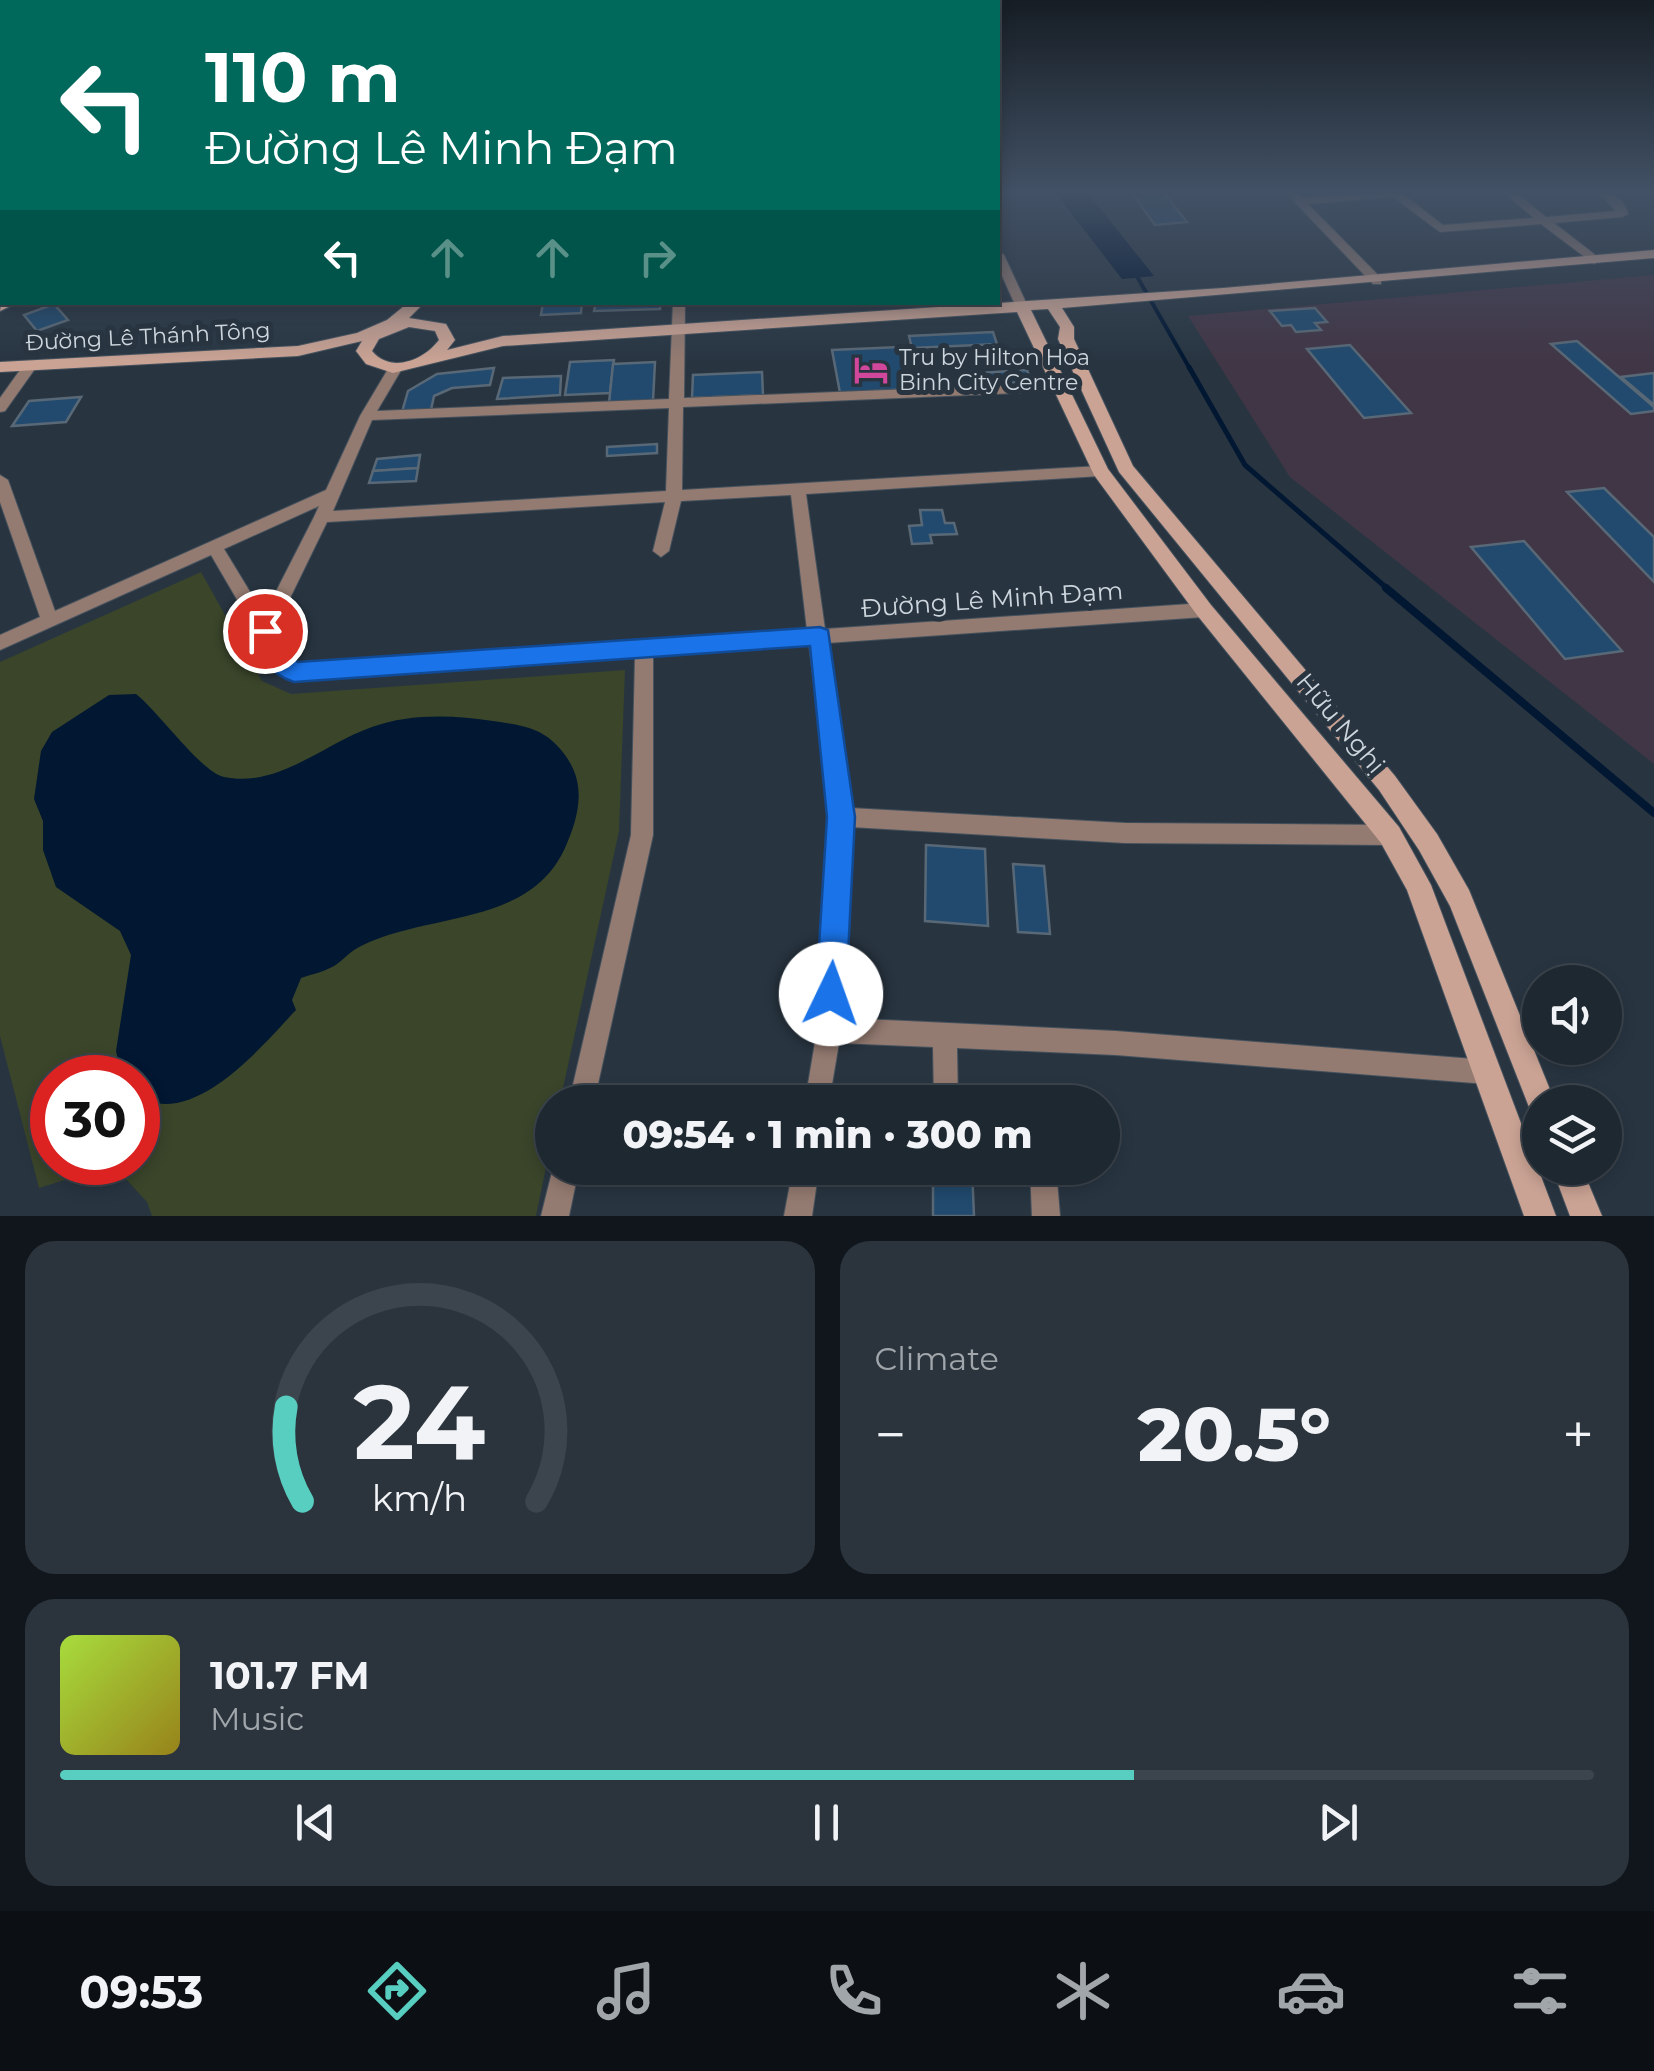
<!DOCTYPE html>
<html lang="en">
<head>
<meta charset="utf-8">
<style>
	:root { --surface:#1e2831; --page:#2b343d; --text:#f1f3f6; --muted:#a1a6ab; --line:#3c444d; --accent:#58cec0 }
	body { margin:0; font-family:Montserrat,sans-serif; background:var(--page); color:var(--text); height:100vh; display:flex; flex-direction:column; font-size:38px; white-space:nowrap }
	* { box-sizing:border-box; margin:0 }
	p { font-size:32px; color:var(--muted) }
	.icon { flex:none; width:55px; height:55px; fill:none; stroke:currentColor; stroke-width:2; stroke-linecap:round; stroke-linejoin:round }
	.map { position:relative; height:1216px; overflow:hidden }
	.sheet { display:flex; flex-direction:column; gap:25px; padding:25px; background:#10161b; flex:1 }
	.sheet>* { flex:none }
	.top-card { position:absolute; left:0px; top:0px; width:1000px; height:305px; box-shadow:0 5px 15px #0003,0 0 0 2px var(--line); background:#00695c; color:#fff; overflow:hidden }
	.controls { position:absolute; left:1522px; top:965px; display:grid; gap:20px }
	.controls a { display:grid; place-items:center; width:100px; height:100px; border-radius:50%; background:var(--surface); box-shadow:0 5px 15px #0003,0 0 0 2px var(--line); font-size:50px }
	.speed { position:absolute; left:30px; top:1055px; display:flex; gap:20px; font-size:50px; font-weight:700; text-align:center }
	.speed>* { display:grid; place-content:center; width:130px; height:130px; border-radius:50%; background:var(--surface); box-shadow:0 5px 15px #0003,0 0 0 2px var(--line); line-height:1 }
	.speed .limit { border:15px solid #d22; background:#fff; color:#111 }
	.pin { position:absolute; display:grid; place-items:center; width:85px; height:85px; color:#fff; margin:-42px; border:5px solid #fff; border-radius:50%; box-shadow:0 2px 10px #0007 }
	.me { position:absolute; width:110px; margin:-55px; rotate:3deg; stroke-linejoin:round; filter:drop-shadow(0 0 8px #0008) }
	.turn { display:flex; align-items:center; gap:35px; height:210px; padding:0 40px; font-size:45px }
	.turn .icon { width:130px; height:130px; stroke-width:2.5 }
	.turn b { display:block; font-size:70px; line-height:85px }
	.lanes { display:flex; align-items:center; height:95px; padding:0 40px; background:#0003; justify-content:center; gap:50px; direction:ltr }
	.lanes .off { opacity:.35 }
	.big { font-size:75px; font-weight:800; line-height:1.1 }
	.sheet .widget { flex:1; display:flex; flex-direction:column; justify-content:center; gap:15px; min-width:0; padding:0 35px; border-radius:30px; background:var(--page) }
	.sheet .dial { align-items:center; gap:0 }
	.dial svg { height:260px; overflow:visible; fill:none; stroke:var(--line); stroke-width:7; stroke-linecap:round; text-anchor:middle }
	.dial text { fill:var(--text); stroke:none }
	.song { display:flex; align-items:center; gap:30px }
	.cover { width:120px; height:120px; border-radius:15px; background:linear-gradient(135deg,hsl(80 70% 55%),hsl(50 70% 35%)) }
	.played { height:10px; border-radius:5px; background:linear-gradient(90deg,var(--accent) 70%,var(--line) 70%) }
	.keys { display:flex; justify-content:space-around; direction:ltr }
	.heat { display:flex; justify-content:space-between; align-items:center; font-size:55px; direction:ltr }
	.sheet .tiles { flex:1; display:grid; gap:25px; grid-template-columns:1fr 1fr }
	.widget:last-child { grid-column:span 2 }
	.trip { position:absolute; left:535px; top:1085px; width:585px; height:100px; border-radius:50px; background:var(--surface); box-shadow:0 5px 15px #0003,0 0 0 2px var(--line); font-weight:800; line-height:100px; text-align:center }
	.dock { display:flex; height:160px; justify-content:space-around; align-items:center; background:#0c1014; color:var(--muted) }
	.dock .icon { width:70px; height:70px }
	.dock .on { color:var(--accent) }
	.dock b { font-size:45px; color:var(--text) }
	.map>svg:first-child { display:block }
</style>
</head>
<body>
<div class="map">
<svg width="1654" height="1216" viewBox="0 0 1654 1216">
	<rect width="100%" height="100%" fill="#283541"/>
	<polygon fill="#413646" points="1654,275 1654,764 1290,477 1188,316"/>
	<path fill="#3a452a" fill-rule="evenodd" d="M201 572 262 681 291 694 625 670 619 831 560 1102H552V1138L536 1216H152L147 1202 113 1165 39 1188 0 1036V662ZM52 1078H138V1162H52Z"/>
	<g fill="#011732">
		<polygon points="1055,192 1087,192 1154,276 1122,279"/>
		<path d="M136 694C158 711 202 773 224 777 279 788 323 744 372 727 410 713 454 715 493 721 525 726 545 728 565 755 587 785 579 816 565 848 529 927 429 912 361 946 352 950 345 958 337 964 327 971 313 974 301 978L292 1000 296 1010C261 1047 195 1128 138 1097V1078L122 1077 116 1051 131 955 120 931 56 887 43 850V821L34 799 41 751 52 732 109 695Z"/>
	</g>
	<g fill="none" stroke-linecap="round" stroke-linejoin="round">
		<polyline stroke="#011732" stroke-width="4" points="1135,273 1190,369"/>
		<polyline stroke="#011732" stroke-width="5" points="1189,367 1245,465 1389,590"/>
		<polyline stroke="#011732" stroke-width="8" points="1386,588 1654,813"/>
	</g>
	<g fill="#214a6e" stroke="#596876" stroke-width="2.5">
		<polygon points="1131,192 1163,192 1187,222 1155,225"/>
		<polygon points="543,302 582,302 581,313 541,315"/>
		<polygon points="596,302 660,302 660,309 594,311"/>
		<polygon points="54,304 68,320 37,331 24,315"/>
		<polygon points="1315,308 1327,322 1315,323 1321,330 1296,332 1291,325 1282,326 1270,311"/>
		<polygon points="993,332 997,344 912,348 909,336"/>
		<polygon points="1577,341 1654,407 1654,411 1631,414 1551,344"/>
		<polygon points="1350,345 1411,413 1364,418 1307,349"/>
		<polygon points="900,347 911,389 840,393 832,350"/>
		<polygon points="614,360 610,393 565,395 570,362"/>
		<polygon points="655,362 653,401 609,403 613,364"/>
		<polygon points="494,368 490,385 452,388 434,396 431,410 402,412 408,391 437,374"/>
		<polygon points="1027,370 1031,382 985,384 981,373"/>
		<polygon points="762,372 763,395 692,398 693,375"/>
		<polygon points="1654,373 1654,405 1621,377"/>
		<polygon points="561,376 560,395 497,399 503,378"/>
		<polygon points="81,397 66,422 12,426 29,401"/>
		<polygon points="657,444 657,453 607,456 607,447"/>
		<polygon points="420,455 418,468 373,471 377,459"/>
		<polygon points="418,468 416,481 369,483 373,471"/>
		<polygon points="1604,488 1654,537 1654,582 1567,492"/>
		<polygon points="920,510 942,510 945,523 954,523 957,534 930,535 932,543 912,544 909,526 922,525"/>
		<polygon points="1524,541 1622,651 1565,659 1471,547"/>
		<polygon points="926,845 985,849 988,926 925,921"/>
		<polygon points="1013,864 1044,866 1050,934 1018,932"/>
		<polygon points="933,1168 972,1168 974,1216 933,1216"/>
	</g>
	<g fill="none" stroke-linecap="round" stroke-linejoin="round">
		<g stroke="#46525d" stroke-width="2">
			<g id="street">
				<path d="M1285 192H1296L1302 198 1400 192 1443 225 1534 218 1503 192H1515L1546 217 1616 211 1598 192C1611 192 1625 199 1628 214L1622 217 1554 223 1598 257 1600 260 1594 264 1541 224 1440 232 1393 197 1308 204 1381 278V284H1373Z"/>
				<polygon points="998,251 1004,255 1029,309 1028,312 1017,309 998,267"/>
				<path d="M673 302H685L684 398 1063 383 1070 387 1063 391 683 407 682 490 1100 466 1108 471 1100 476 806 494 825 629 1204 603 1210 605 1213 610 1210 615 1204 617 827 643 850 808 1125 823 1390 825 1397 828 1401 835 1397 842 1390 845 1125 843 851 827 842 1018 1116 1031 1487 1060 1496 1063 1499 1072 1496 1081 1487 1084 1116 1055 957 1048 958 1102H934L933 1047 839 1043 829 1102H805L817 1030 831 817 809 644 653 655V835L594 1102H569L631 835 635 656 294 680 265 661 256 632 211 555 0 650V635L40 617 0 502V475L8 480 55 611 326 490 360 416 391 364 396 363 403 367 377 411 669 399ZM669 408 666 491 333 511 372 420ZM791 495 807 630 297 664 279 652 274 631 327 522 665 502 653 551 661 557 669 551 681 501ZM319 506 314 517 264 615 224 549Z"/>
				<polygon points="30,362 37,366 5,411 0,412 0,398 25,363"/>
				<polygon points="553,1168 579,1168 569,1216 541,1216"/>
				<polygon points="793,1168 819,1168 812,1216 784,1216"/>
				<polygon points="1030,1168 1056,1168 1060,1216 1032,1216"/>
			</g>
		</g>
		<g stroke="#46525d" stroke-width="2">
			<g id="secondary">
				<path d="M1654 250V258L1062 308 1074 327V339L1133 466 1395 776 1437 834 1469 890 1555 1102H1540V1116L1531 1112 1450 906 1419 850 1379 790 1119 472 1058 339 1060 327 1048 309 1031 310 1108 469 1211 605 1399 827 1431 885 1556 1216H1524L1407 890 1381 843 1197 615 1094 475 1017 312 503 346 393 373 366 364 356 351 362 341 298 356 0 372V362L298 346 357 333 387 320 409 302H425L409 318 446 324 455 340 447 350 503 336 1223 288ZM409 327 435 331 439 340C424 360 391 374 372 351L379 339Z"/>
				<polygon points="1552,1168 1582,1168 1602,1216 1570,1216"/>
			</g>
		</g>
		<g stroke="#46525d" stroke-width="3">
			<polygon id="primary" points="2,299 2,302 19,302 0,311"/>
		</g>
		<use href="#street" fill="#947b71" fill-rule="evenodd"/>
		<use href="#secondary" fill="#caa394" fill-rule="evenodd"/>
		<use href="#primary" fill="#f5c1ae" fill-rule="evenodd"/>
	</g>
	<linearGradient id="sky" x2="0" y2="1"><stop stop-color="#161d24"/><stop offset="0.53" stop-color="#425165"/><stop offset="1" stop-color="#425165" stop-opacity="0"/></linearGradient>
	<rect width="1654" height="362" fill="url(#sky)"/>
	<path fill="#1a73e8" stroke="#114b97" stroke-width="2.5" d="M265 622 273 624 281 651 298 662 820 627 828 630 855 817 846 994 842 1005 831 1010 820 1005 816 994 827 817 810 646 294 682C267 673 259 656 253 631Z"/>
	<defs>
		<g id="hotel-bare" transform="scale(2.7)"><path d="M-6-4.5h1.5V1H6V5H4.5V3h-9V5H-6ZM-4 0a1.8 1.8 0 1 1 3.6 0ZM.5 0V-2.5h3Q6-2.5 6 0Z" fill="#d1479c" stroke="#283541" stroke-width="2.5" paint-order="stroke"/></g>
	</defs>
	<g fill-rule="evenodd">
		<use href="#hotel-bare" x="871" y="370"/>
	</g>
	<g text-anchor="middle" stroke-width="10" stroke-linejoin="round" paint-order="stroke">
		<g font-size="22" fill="#cdd5dd" stroke="#283541">
			<text transform="translate(148 336) rotate(-3)" y="8">Đường Lê Thánh Tông</text>
		</g>
		<g font-size="22" fill="#cdd5dd" stroke="#283541" text-anchor="start">
			<text x="899" y="365">Tru by Hilton Hoa<tspan x="899" dy="25">Binh City Centre</tspan></text>
		</g>
		<g font-size="25" fill="#cdd5dd" stroke="#283541">
			<text transform="translate(992 599) rotate(-4)" y="9">Đường Lê Minh Đạm</text>
			<text transform="translate(1341 723) rotate(50)" y="9">Hữu Nghị</text>
		</g>
	</g>
</svg>
<div class="controls">
<a><svg class="icon" aria-label="sound" viewBox="0 0 24 24"><path d="M4 9h4l5-4v14l-5-4H4zM17 9q2 3 0 6"/></svg></a>
<a><svg class="icon" aria-label="layers" viewBox="0 0 24 24"><path d="M12 4l9 5-9 5-9-5zM3 14l9 5 9-5"/></svg></a>
</div>
<div class="speed"><div class="limit">30</div></div>
<div class="pin" style="left:265px;top:631px;background:#d93025"><svg class="icon" aria-label="arrive" viewBox="0 0 24 24"><path d="M6 21V4h12l-3 4 3 4H6"/></svg></div>
<svg class="me" style="left:831px;top:994px" viewBox="-20 -20 40 40"><circle r="19" fill="#fff"/><path d="M0-13L10 11 0 6-10 11z" fill="#1a73e8"/></svg>
<div class="trip">09:54 · 1 min · 300 m</div>
<div class="top-card">
<div class="turn"><svg class="icon" aria-label="left" viewBox="0 0 24 24"><path d="M17 20v-9H6M10 6l-5 5 5 5"/></svg><div><b>110 m</b>Đường Lê Minh Đạm</div></div>
<div class="lanes"><svg class="icon" aria-label="left" viewBox="0 0 24 24"><path d="M17 20v-9H6M10 6l-5 5 5 5"/></svg><svg class="icon off" aria-label="ahead" viewBox="0 0 24 24"><path d="M12 20V5M6 11l6-6 6 6"/></svg><svg class="icon off" aria-label="ahead" viewBox="0 0 24 24"><path d="M12 20V5M6 11l6-6 6 6"/></svg><svg class="icon off" aria-label="right" viewBox="0 0 24 24"><path d="M7 20v-9h11M14 6l5 5-5 5"/></svg></div>
</div>
</div>
<section class="sheet">
<div class="tiles">
<div class="widget dial"><svg viewBox="0 0 100 80">
<path d="M14 69A42 42 0 1 1 86 69"/>
<path d="M14 69A42 42 0 0 1 9 40" stroke="#58cec0"/>
<text x="50" y="56" font-size="32" font-weight="700">24</text>
<text x="50" y="72" font-size="11">km/h</text>
</svg></div>
<div class="widget"><p>Climate</p>
<div class="heat"><a>−</a><b class="big">20.5°</b><a>+</a></div>
</div>
<div class="widget">
<div class="song"><i class="cover"></i><div><b>101.7 FM</b><p>Music</p></div></div>
<div class="played"></div>
<div class="keys"><svg class="icon" aria-label="previous" viewBox="0 0 24 24"><path d="M18 5L8 12l10 7zM5 5v14"/></svg><svg class="icon" aria-label="pause" viewBox="0 0 24 24"><path d="M8 5v14M16 5v14"/></svg><svg class="icon" aria-label="next" viewBox="0 0 24 24"><path d="M6 5l10 7-10 7zM19 5v14"/></svg></div>
</div>
</div>
</section>
<nav class="dock">
<b>09:53</b>
<svg class="icon on" aria-label="directions" viewBox="0 0 24 24"><path d="M12 3l9 9-9 9-9-9zM9 14v-3h6M13 9l2 2-2 2"/></svg>
<svg class="icon" aria-label="music" viewBox="0 0 24 24"><path d="M9 18V5l10-2v13"/><circle cx="6" cy="18" r="3"/><circle cx="16" cy="16" r="3"/></svg>
<svg class="icon" aria-label="phone" viewBox="0 0 24 24"><path d="M5 4h4l2 5-3 2q2 4 5 5l2-3 5 2v4C11 20 4 13 5 4z"/></svg>
<svg class="icon" aria-label="climate" viewBox="0 0 24 24"><path d="M12 3v18M4 7l16 10M4 17L20 7"/></svg>
<svg class="icon" aria-label="car" viewBox="0 0 24 24"><path d="M5 17H2v-5l4-1 3-4h7l3 4 3 1v5h-3M9 17h6M6 11h13"/><circle cx="7" cy="17" r="2"/><circle cx="17" cy="17" r="2"/></svg>
<svg class="icon" aria-label="filters" viewBox="0 0 24 24"><path d="M4 7h16M4 17h16"/><circle cx="9" cy="7" r="2"/><circle cx="15" cy="17" r="2"/></svg>
</nav>
</body>
</html>
